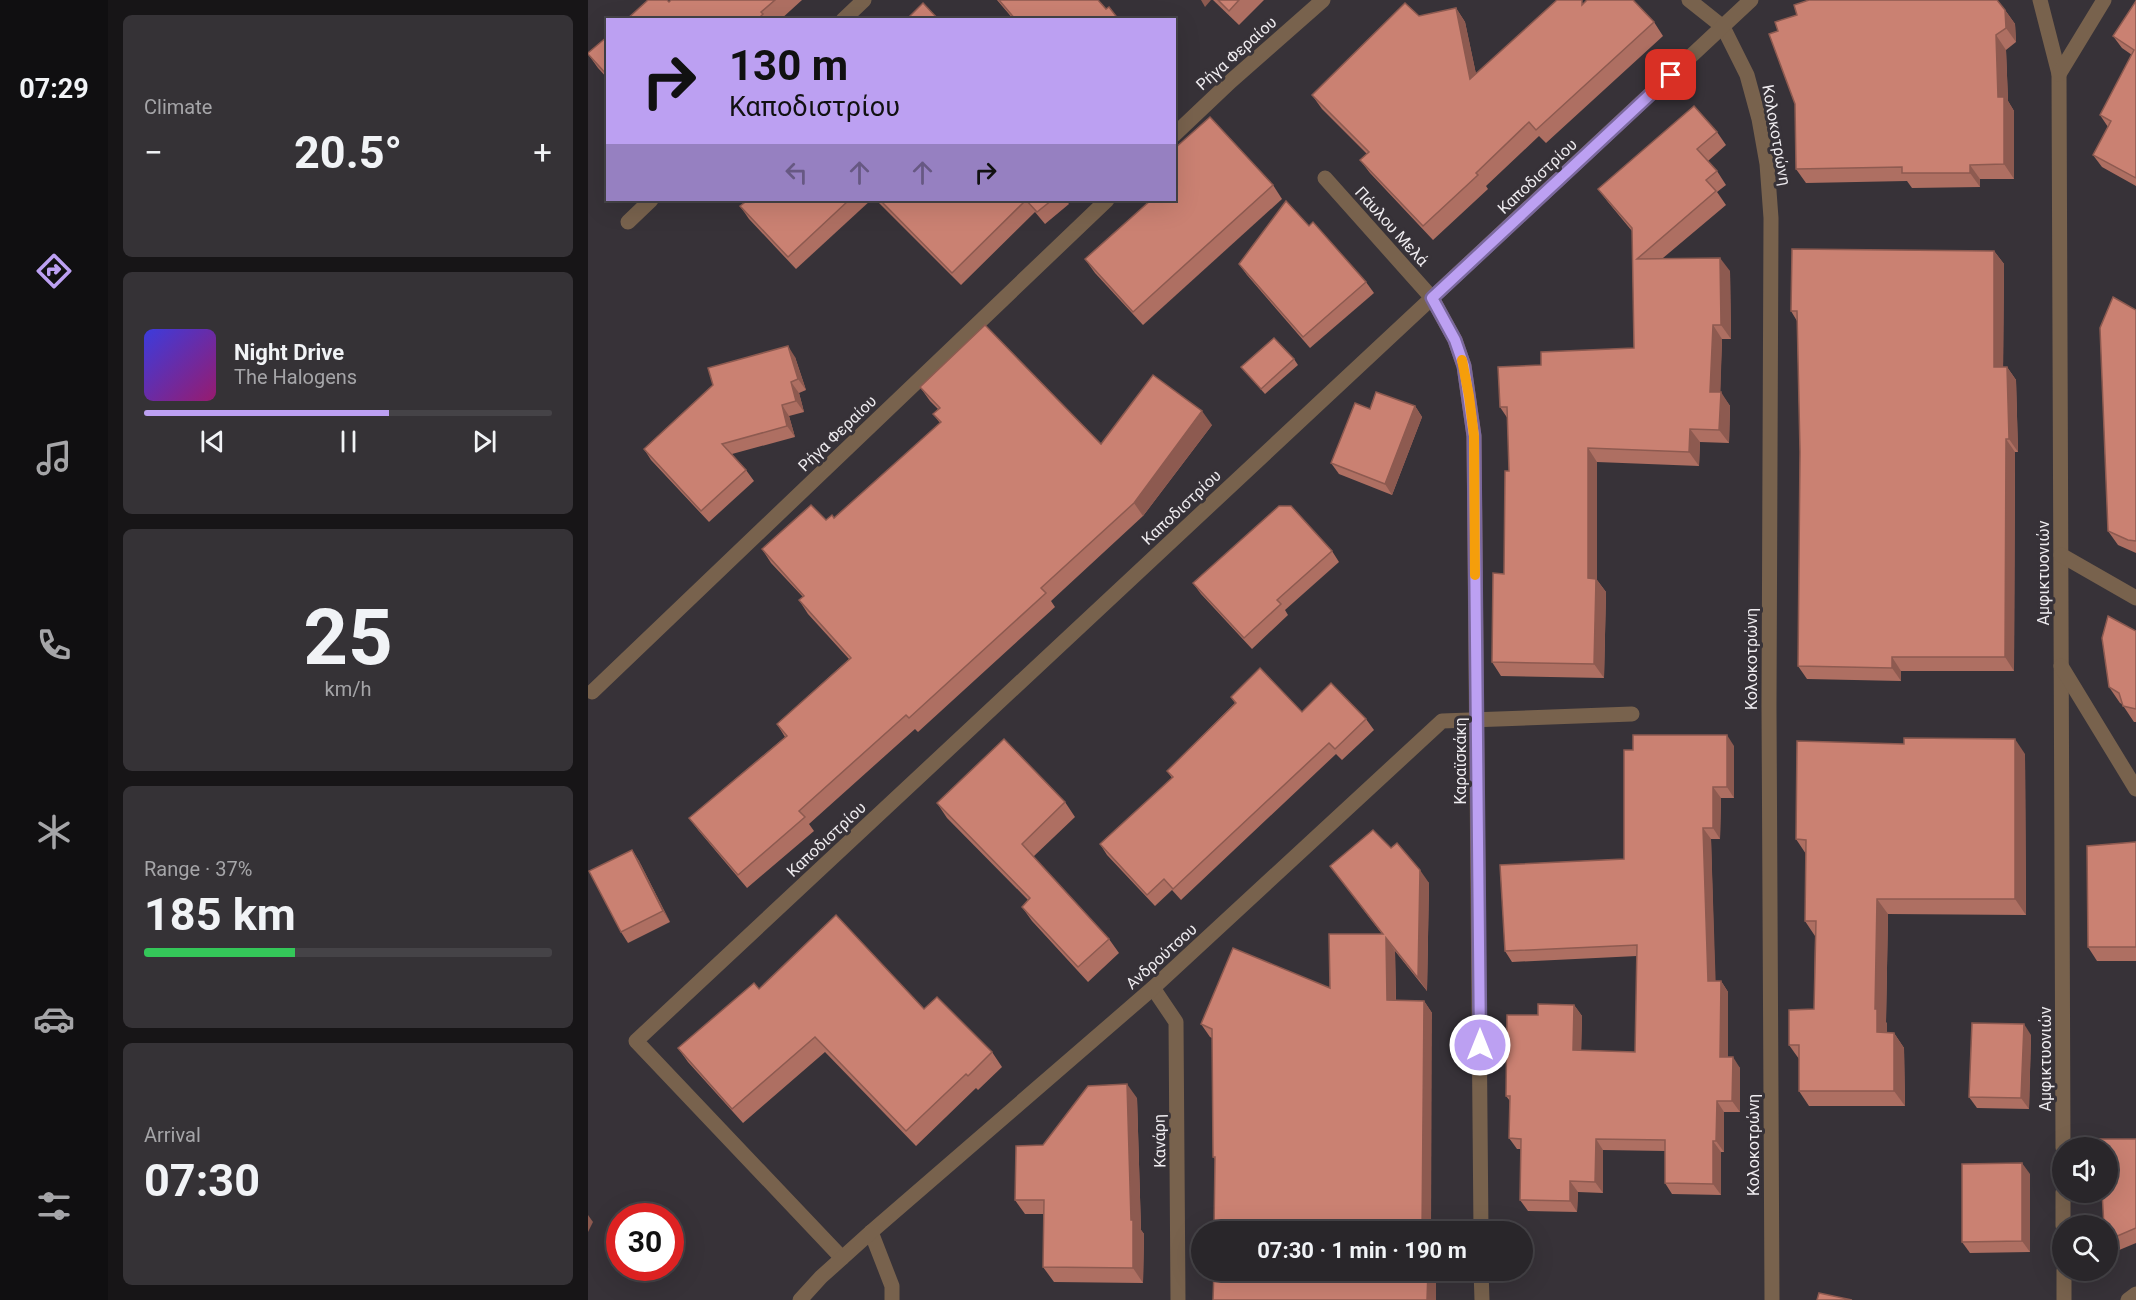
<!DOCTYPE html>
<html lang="en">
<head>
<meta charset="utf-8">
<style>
	:root { --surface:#29262a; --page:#353236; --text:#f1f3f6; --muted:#a5a5a8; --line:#454347; --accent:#bca0f2 }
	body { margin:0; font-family:Roboto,sans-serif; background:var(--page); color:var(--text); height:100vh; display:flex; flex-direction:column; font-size:22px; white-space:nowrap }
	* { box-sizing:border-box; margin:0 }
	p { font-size:20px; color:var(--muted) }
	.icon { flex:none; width:33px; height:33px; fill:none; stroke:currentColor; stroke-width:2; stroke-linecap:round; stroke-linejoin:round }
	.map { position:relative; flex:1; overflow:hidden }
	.sheet { display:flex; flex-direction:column; gap:15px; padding:15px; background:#171517; width:480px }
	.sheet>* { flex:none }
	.banner { position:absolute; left:18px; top:18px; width:570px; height:183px; border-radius:0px; box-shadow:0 6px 24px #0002,0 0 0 2px var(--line); background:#bca0f2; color:#111; overflow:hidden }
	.fabs { position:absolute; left:1464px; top:1137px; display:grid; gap:12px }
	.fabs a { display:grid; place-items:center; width:66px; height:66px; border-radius:50%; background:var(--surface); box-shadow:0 6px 24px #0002,0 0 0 2px var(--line); font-size:30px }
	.speed { position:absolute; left:18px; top:1203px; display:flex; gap:12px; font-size:30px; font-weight:700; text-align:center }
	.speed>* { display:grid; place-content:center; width:78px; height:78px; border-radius:50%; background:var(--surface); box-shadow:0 6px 24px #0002,0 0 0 2px var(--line); line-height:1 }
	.speed .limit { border:9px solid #d22; background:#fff; color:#111 }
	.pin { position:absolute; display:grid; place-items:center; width:51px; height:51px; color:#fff; margin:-26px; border-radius:12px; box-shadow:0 3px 9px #0006 }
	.me { position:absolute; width:66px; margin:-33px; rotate:0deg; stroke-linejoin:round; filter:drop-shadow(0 0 4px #0008) }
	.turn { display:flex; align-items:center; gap:21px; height:126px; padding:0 24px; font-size:27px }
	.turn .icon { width:78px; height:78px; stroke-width:2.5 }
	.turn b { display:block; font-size:42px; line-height:51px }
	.lanes { display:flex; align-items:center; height:57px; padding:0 24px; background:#0003; justify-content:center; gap:30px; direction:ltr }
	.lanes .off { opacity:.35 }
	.big { font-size:45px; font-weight:700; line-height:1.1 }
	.sheet .tile { flex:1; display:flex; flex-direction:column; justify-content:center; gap:9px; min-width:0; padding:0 21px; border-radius:9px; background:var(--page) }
	.sheet .dial { align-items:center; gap:0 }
	.dial b { font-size:78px; line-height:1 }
	.song { display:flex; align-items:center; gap:18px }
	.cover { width:72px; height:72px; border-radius:9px; background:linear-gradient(135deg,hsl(240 70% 55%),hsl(320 70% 35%)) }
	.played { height:6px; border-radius:3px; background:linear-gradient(90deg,var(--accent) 60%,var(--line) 60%) }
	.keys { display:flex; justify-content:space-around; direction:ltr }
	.heat { display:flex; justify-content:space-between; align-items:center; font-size:33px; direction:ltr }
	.charge { height:9px; border-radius:4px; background:linear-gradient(90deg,#34c759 37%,var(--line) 0) }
	.trip { position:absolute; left:603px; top:1221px; width:342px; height:60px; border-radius:30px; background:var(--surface); box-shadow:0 6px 24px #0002,0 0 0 2px var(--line); font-weight:700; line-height:60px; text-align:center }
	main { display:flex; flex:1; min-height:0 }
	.tabs { display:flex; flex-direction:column; width:108px; justify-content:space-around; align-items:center; background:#100f11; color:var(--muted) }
	.tabs .icon { width:42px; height:42px }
	.tabs .selected { color:var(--accent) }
	.tabs b { font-size:27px; color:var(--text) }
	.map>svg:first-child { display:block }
</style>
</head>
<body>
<main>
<nav class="tabs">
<b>07:29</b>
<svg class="icon selected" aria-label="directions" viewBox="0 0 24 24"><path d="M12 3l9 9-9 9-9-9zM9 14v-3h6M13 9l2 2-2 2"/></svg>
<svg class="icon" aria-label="music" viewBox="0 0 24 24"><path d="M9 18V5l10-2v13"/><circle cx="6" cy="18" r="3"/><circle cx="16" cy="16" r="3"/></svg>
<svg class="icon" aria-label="phone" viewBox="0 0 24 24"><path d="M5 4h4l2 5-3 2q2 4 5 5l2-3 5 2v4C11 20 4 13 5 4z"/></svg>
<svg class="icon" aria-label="climate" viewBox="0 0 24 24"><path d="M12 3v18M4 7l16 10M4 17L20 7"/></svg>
<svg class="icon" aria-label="car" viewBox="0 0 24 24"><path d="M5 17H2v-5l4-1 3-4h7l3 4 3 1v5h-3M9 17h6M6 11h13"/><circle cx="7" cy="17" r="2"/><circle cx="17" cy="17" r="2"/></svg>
<svg class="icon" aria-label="filters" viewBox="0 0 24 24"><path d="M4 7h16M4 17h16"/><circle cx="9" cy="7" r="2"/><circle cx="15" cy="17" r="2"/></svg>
</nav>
<section class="sheet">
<div class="tile"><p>Climate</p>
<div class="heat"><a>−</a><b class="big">20.5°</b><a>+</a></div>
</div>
<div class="tile">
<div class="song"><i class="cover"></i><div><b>Night Drive</b><p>The Halogens</p></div></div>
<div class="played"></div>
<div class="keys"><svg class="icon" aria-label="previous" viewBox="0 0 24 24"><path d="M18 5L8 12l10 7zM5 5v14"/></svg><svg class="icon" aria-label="pause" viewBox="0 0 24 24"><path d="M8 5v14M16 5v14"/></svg><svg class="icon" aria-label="next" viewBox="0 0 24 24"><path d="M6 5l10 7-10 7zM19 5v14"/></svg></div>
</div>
<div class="tile dial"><b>25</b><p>km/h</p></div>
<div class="tile"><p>Range · 37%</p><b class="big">185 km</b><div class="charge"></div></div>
<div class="tile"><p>Arrival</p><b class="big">07:30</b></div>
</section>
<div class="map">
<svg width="1548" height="1300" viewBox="0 0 1548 1300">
	<rect width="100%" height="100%" fill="#373238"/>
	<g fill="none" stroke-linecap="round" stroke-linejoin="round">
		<g stroke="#78624d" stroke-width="15">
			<polyline points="1101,0 1135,27 1159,75 1171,119 1179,164 1183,218 1181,706 1184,1300"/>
			<polyline points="1452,0 1471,74 1475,1148"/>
			<polyline points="255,20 276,0"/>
			<polyline points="1471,74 1516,0"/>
			<polyline points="586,135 643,81 735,0"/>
			<polyline points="737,178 844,298 867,340 876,366 886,436 893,1232"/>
			<polyline points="40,222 63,200"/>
			<polyline points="1473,555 1548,598"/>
			<polyline points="1473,666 1548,789"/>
			<polyline points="4,692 519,200"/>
			<polyline points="565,988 588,1022 590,1300"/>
			<polyline points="1475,1192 1475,1226"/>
			<polyline points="283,1232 304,1286 304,1300"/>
			<polyline points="254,1258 48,1041 1163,0"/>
			<polyline points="893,1270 894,1300"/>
			<polyline points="1476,1270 1476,1300"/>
			<polyline points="212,1300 233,1277 283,1232 565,988 854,721 1044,714"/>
			<polyline points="1540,1300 1548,1294"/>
		</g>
	</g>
	<g fill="#ae6f62">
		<polygon points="83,0 214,0 192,20 38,20 81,2"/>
		<polygon points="409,0 510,0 518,9 531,20 426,20"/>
		<polygon points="625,0 676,0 651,25"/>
		<polygon points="1548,1 1548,186 1514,167 1505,155 1520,127 1512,115 1544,55 1534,48 1525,36"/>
		<polygon points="868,8 877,22 888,74 1066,22 1075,36 958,143 951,136 898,186 900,189 845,240 782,173 772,160 779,154 734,109 724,95 831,16"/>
		<polygon points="1417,10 1427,24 1428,42 1418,50 1420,101 1426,111 1426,179 1392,179 1392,187 1324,188 1319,181 1218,183 1208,169 1207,104 1190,31"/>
		<polygon points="20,36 20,79 10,68 0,54"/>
		<polygon points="1129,132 1138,145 1120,161 1129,171 1138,185 1129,192 1138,205 1075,258 1142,271 1143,339 1134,339 1132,392 1142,406 1141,443 1112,442 1111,466 1009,462 1009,580 1018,592 1016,678 913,676 904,662 916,574 921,471 920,419 912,407 953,365 1046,348 1044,231 1020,202 1010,189"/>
		<polygon points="685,185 694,199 555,325 507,273 497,259"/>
		<polygon points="160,200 283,200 208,269 161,219 152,206"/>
		<polygon points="288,200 478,200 481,204 457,224 447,212 373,285"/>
		<polygon points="721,226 778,282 786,293 722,348 659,275 651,264"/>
		<polygon points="1406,251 1416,264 1415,367 1419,367 1428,380 1430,452 1427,452 1426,671 1313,671 1313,681 1219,679 1210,666 1212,452 1209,321 1203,311"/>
		<polygon points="1548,310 1548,553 1530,545 1520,531"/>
		<polygon points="207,357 218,390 211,393 216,412 201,416 207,437 144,454 158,470 166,481 121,522 63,460 56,449"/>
		<polygon points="706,359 710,365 677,394 653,367"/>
		<polygon points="332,387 513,444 624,425 555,516 463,601 467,607 330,732 327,729 221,824 226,831 159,888 111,831 101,818 197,737 189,724 261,659 220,614 211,600 215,597 183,563 174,549 238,520 246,518 352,423 345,414 350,409 342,401"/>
		<polygon points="827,406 834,417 804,495 751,474 743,463 782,409"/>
		<polygon points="744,551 751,562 697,610 700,615 664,649 613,594 605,583"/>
		<polygon points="1548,631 1548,722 1546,722 1534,704 1532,703 1521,687"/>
		<polygon points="643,697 714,712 778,719 786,730 754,760 748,754 593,900 584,890 567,906 519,855 512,844 584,778 579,771 647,703"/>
		<polygon points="1146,746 1146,798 1133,798 1132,839 1123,839 1127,981 1133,981 1140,992 1140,1057 1152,1068 1152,1112 1136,1112 1136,1152 1133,1152 1133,1195 1084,1194 1077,1183 1077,1151 1015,1150 1015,1193 990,1192 989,1212 940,1211 932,1200 933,1149 929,1149 921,1138 922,1101 918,1096 950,1015 986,1005 994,1016 993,1051 1047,1052 1049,956 924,962 917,951 1036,859"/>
		<polygon points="1437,754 1438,915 1300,914 1298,1022 1299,1024 1299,1032 1306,1033 1316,1048 1317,1106 1221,1106 1211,1091 1211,1059 1201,1045 1226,1009 1227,936 1217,921 1218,854 1208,839"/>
		<polygon points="477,802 487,817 445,857 521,939 531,953 500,982 444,921 434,907 440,900 359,818 349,803"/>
		<polygon points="1548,842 1548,961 1509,961 1500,947"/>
		<polygon points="803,848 841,883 839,991 807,951 808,1000 836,1001 844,1013 627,1159 625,1157 624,1038 622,1037 613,1024 742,988 794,934 742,866"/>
		<polygon points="44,850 51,861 82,922 40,943 33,932"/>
		<polygon points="171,989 336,1009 404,1052 414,1067 390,1090 388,1088 328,1146 237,1052 155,1123 100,1062 90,1048"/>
		<polygon points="1443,1035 1441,1109 1389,1108 1381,1097"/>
		<polygon points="549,1098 553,1230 556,1234 555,1283 466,1282 455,1267 456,1214 437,1214 427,1200 455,1145"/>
		<polygon points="1548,1139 1548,1243 1524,1253 1520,1246 1520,1226"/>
		<polygon points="1442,1174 1442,1252 1382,1253 1374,1242"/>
	</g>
	<g fill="#8d5a50">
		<polygon points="613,0 623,0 617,7"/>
		<polygon points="868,8 877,22 892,93 882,79"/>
		<polygon points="1417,10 1427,24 1428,42 1418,28"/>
		<polygon points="1408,35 1418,50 1420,101 1426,111 1426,179 1416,164 1410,97"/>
		<polygon points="1382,165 1392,179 1392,187 1382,173"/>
		<polygon points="1406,251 1416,264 1415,380 1406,367"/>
		<polygon points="1132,258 1142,271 1143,339 1133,325"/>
		<polygon points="1125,325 1134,339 1132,406 1122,392"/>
		<polygon points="200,346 207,357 218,390 210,379"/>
		<polygon points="1419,367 1428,380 1430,452 1421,439"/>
		<polygon points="203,382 211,393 216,412 208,401"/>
		<polygon points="1133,392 1142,406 1141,443 1131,430"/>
		<polygon points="194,405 201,416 207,437 199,426"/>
		<polygon points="827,406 834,417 804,495 797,484"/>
		<polygon points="614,411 624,425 555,516 546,503"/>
		<polygon points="1102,429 1112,442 1111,466 1101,452"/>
		<polygon points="1418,439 1427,452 1426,671 1417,657"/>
		<polygon points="1000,448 1009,462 1009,580 1018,592 1016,678 1006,664 1000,578"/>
		<polygon points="1304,657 1313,671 1313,681 1304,668"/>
		<polygon points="1139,735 1146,746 1146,798 1139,787"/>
		<polygon points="1427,739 1437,754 1438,915 1427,899"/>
		<polygon points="1125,787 1133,798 1132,839 1125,828"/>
		<polygon points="1115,828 1123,839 1128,992 1120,981"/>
		<polygon points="44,850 51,861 82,922 75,911"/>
		<polygon points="832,870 841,883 839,991 830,978"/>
		<polygon points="1289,899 1300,914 1298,1022 1299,1024 1299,1047 1289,1032 1287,1009"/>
		<polygon points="798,938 807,951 808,1012 799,1000"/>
		<polygon points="1133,981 1140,992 1140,1068 1132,1057"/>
		<polygon points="836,1001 844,1013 843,1232 834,1232"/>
		<polygon points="986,1005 994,1016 993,1061 985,1050"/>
		<polygon points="1436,1024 1443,1035 1441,1109 1433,1098"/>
		<polygon points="1306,1033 1316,1048 1317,1106 1306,1091"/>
		<polygon points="1145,1057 1152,1068 1152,1112 1144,1101"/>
		<polygon points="539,1084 549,1098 553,1230 556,1234 555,1283 545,1268 543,1220"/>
		<polygon points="1129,1101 1136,1112 1136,1152 1128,1141"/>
		<polygon points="1008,1139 1015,1150 1015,1193 1007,1182"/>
		<polygon points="1125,1141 1133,1152 1133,1195 1125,1184"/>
		<polygon points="1434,1163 1442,1174 1442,1252 1434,1241"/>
		<polygon points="982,1181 990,1192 989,1212 982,1201"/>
		<polygon points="0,1215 5,1222 0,1232"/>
		<polygon points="834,1270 843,1270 843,1274 848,1283 848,1300 839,1300"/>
	</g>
	<g fill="#ca8172" stroke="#8d5a50" stroke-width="1.5">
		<polygon points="60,0 79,0 81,2 83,0 187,0 173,12 175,14 169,20 38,20"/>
		<polygon points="411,0 510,0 518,9 521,7 531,20 428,20"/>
		<polygon points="630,0 651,0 641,11"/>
		<polygon points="969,0 994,0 994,5 999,0 1045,0 1066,22 948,130 941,122 888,173 890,175 835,226 772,160 781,152 724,95 817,3 831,16 868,8 882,79"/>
		<polygon points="1221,0 1409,0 1417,10 1418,28 1408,35 1410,97 1416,97 1416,164 1382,165 1382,173 1314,173 1314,167 1208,169 1207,104 1181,34 1190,31 1187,22 1209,15 1206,5"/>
		<polygon points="1548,1 1548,178 1505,155 1523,121 1512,115 1546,50 1525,36"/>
		<polygon points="335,3 351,20 318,20"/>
		<polygon points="20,36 20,76 0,54 0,53"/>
		<polygon points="1106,106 1129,132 1109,149 1129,171 1118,180 1128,191 1049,259 1132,258 1133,325 1125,325 1122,392 1133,392 1131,430 1102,429 1101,452 1000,448 1000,578 1008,579 1006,664 904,662 905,573 916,574 917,471 921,471 919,407 912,407 910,367 953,365 953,352 1046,348 1044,228 1010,189"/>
		<polygon points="622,117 685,185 545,312 497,259 563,200 586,200 586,149"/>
		<polygon points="160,200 261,200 200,257 152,206"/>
		<polygon points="292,200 464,200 449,212 438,200 364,273"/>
		<polygon points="698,201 721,226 725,222 778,282 715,337 651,264"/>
		<polygon points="1204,249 1406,251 1406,367 1419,367 1421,439 1418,439 1417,657 1304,657 1304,668 1210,666 1212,452 1209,311 1203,311"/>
		<polygon points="1525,297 1548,310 1548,541 1540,540 1520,531 1512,328"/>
		<polygon points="397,325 513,444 565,375 614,411 546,503 453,588 458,593 321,718 318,715 211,811 217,817 150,875 101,818 199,736 189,724 263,658 211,600 216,596 174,549 223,505 238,520 244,515 246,518 353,422 345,414 352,408 332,387"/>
		<polygon points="686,338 706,359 673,389 653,367"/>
		<polygon points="200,346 210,379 203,382 208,401 194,405 199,426 134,444 158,470 113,511 56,449 125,385 120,368"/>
		<polygon points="788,392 827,406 797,484 743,463 767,403 782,409"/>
		<polygon points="691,506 703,506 744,551 689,600 693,604 656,638 605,583"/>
		<polygon points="1520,616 1548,631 1548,709 1535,706 1531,693 1521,687 1514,638"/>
		<polygon points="672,668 714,712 743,683 778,719 747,749 741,743 585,889 576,879 559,895 512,844 585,777 579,771 648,703 643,697"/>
		<polygon points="1045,735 1139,735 1139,787 1125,787 1125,828 1115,828 1120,981 1133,981 1132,1057 1145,1057 1144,1101 1129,1101 1128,1141 1125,1141 1125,1184 1077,1183 1077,1140 1008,1139 1007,1182 982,1181 982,1201 932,1200 933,1139 921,1138 922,1096 918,1096 919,1015 950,1015 950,1004 986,1005 985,1050 1047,1052 1049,945 917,951 912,865 1036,859 1036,750 1045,750"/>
		<polygon points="1316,738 1427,739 1427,899 1289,899 1287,1009 1289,1009 1289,1032 1306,1033 1306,1091 1211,1091 1211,1045 1201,1045 1201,1010 1226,1009 1228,921 1217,921 1218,840 1208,839 1209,741 1316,744"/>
		<polygon points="416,739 477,802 434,844 521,939 490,967 434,907 442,898 349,803"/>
		<polygon points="785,830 803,848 809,843 832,870 830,978 798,938 799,1000 836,1001 834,1232 626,1232 627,1157 625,1157 624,1029 613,1024 645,948 742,988 741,934 795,934 742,866"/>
		<polygon points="1548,842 1548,947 1500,947 1499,846"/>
		<polygon points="44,850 75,911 33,932 1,871"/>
		<polygon points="248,915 336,1009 349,997 404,1052 380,1076 378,1074 318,1131 227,1037 144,1109 90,1048 166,983 171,989"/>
		<polygon points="1384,1023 1436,1024 1433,1098 1381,1097"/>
		<polygon points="539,1084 543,1220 545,1220 545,1268 455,1267 456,1200 427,1200 428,1146 455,1145 500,1086"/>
		<polygon points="1511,1139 1548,1139 1548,1228 1520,1240 1520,1226 1516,1226 1514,1192 1520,1192 1520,1148 1511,1148"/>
		<polygon points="1434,1163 1434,1241 1374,1242 1374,1164"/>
		<polygon points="626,1270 840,1270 839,1300 625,1300"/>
		<polygon points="1231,1293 1264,1300 1229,1300"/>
	</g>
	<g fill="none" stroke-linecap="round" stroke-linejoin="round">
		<g stroke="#7a689d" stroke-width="15">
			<polyline id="route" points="892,1045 886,436 876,366 867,340 844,298 1083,75"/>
		</g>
		<use href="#route" stroke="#bca0f2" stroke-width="10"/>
		<polyline stroke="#f59e0b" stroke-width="10" points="874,360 881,396 886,436 887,575"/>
	</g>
	<g text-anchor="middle" stroke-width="6" stroke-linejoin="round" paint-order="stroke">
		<g font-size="16" fill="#eeebef" stroke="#373238">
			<text transform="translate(648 53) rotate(-42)" y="6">Ρήγα Φεραίου</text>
			<text transform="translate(1189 135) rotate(80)" y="6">Κολοκοτρώνη</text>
			<text transform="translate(949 176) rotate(-43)" y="6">Καποδιστρίου</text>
			<text transform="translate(804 226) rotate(48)" y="6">Πάυλου Μελά</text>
			<text transform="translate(249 433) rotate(-44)" y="6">Ρήγα Φεραίου</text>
			<text transform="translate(593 507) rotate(-43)" y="6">Καποδιστρίου</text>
			<text transform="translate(1455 573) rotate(-90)" y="6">Αμφικτυονιών</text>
			<text transform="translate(1163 659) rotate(-90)" y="6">Κολοκοτρώνη</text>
			<text transform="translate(872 761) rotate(-90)" y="6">Καραϊσκάκη</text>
			<text transform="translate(238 839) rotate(-43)" y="6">Καποδιστρίου</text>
			<text transform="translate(573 956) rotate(-42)" y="6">Ανδρούτσου</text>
			<text transform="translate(1457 1059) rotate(-90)" y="6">Αμφικτυονιών</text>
			<text transform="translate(571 1141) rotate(-91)" y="6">Κανάρη</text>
			<text transform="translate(1165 1145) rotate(-90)" y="6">Κολοκοτρώνη</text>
		</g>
	</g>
</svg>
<div class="fabs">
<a><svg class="icon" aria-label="sound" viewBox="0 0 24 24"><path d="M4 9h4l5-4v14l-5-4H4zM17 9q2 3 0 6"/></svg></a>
<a><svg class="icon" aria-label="search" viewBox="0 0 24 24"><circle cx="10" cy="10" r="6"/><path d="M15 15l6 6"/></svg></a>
</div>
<div class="speed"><div class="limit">30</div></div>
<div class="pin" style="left:1083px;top:75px;background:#d93025"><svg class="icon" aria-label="arrive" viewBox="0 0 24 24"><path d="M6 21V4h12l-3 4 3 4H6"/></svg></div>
<svg class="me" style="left:892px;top:1045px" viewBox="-20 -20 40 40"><circle r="17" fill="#bca0f2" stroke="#fff" stroke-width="3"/><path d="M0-11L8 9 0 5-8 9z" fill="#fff"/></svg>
<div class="trip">07:30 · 1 min · 190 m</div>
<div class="banner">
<div class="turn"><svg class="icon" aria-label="right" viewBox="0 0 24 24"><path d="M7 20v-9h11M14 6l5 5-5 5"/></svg><div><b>130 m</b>Καποδιστρίου</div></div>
<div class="lanes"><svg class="icon off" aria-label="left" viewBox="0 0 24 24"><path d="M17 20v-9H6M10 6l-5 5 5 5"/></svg><svg class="icon off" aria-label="ahead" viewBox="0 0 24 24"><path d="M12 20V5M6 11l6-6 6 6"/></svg><svg class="icon off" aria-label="ahead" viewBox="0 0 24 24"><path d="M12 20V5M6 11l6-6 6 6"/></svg><svg class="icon" aria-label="right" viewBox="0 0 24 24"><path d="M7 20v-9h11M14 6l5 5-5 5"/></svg></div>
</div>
</div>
</main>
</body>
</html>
